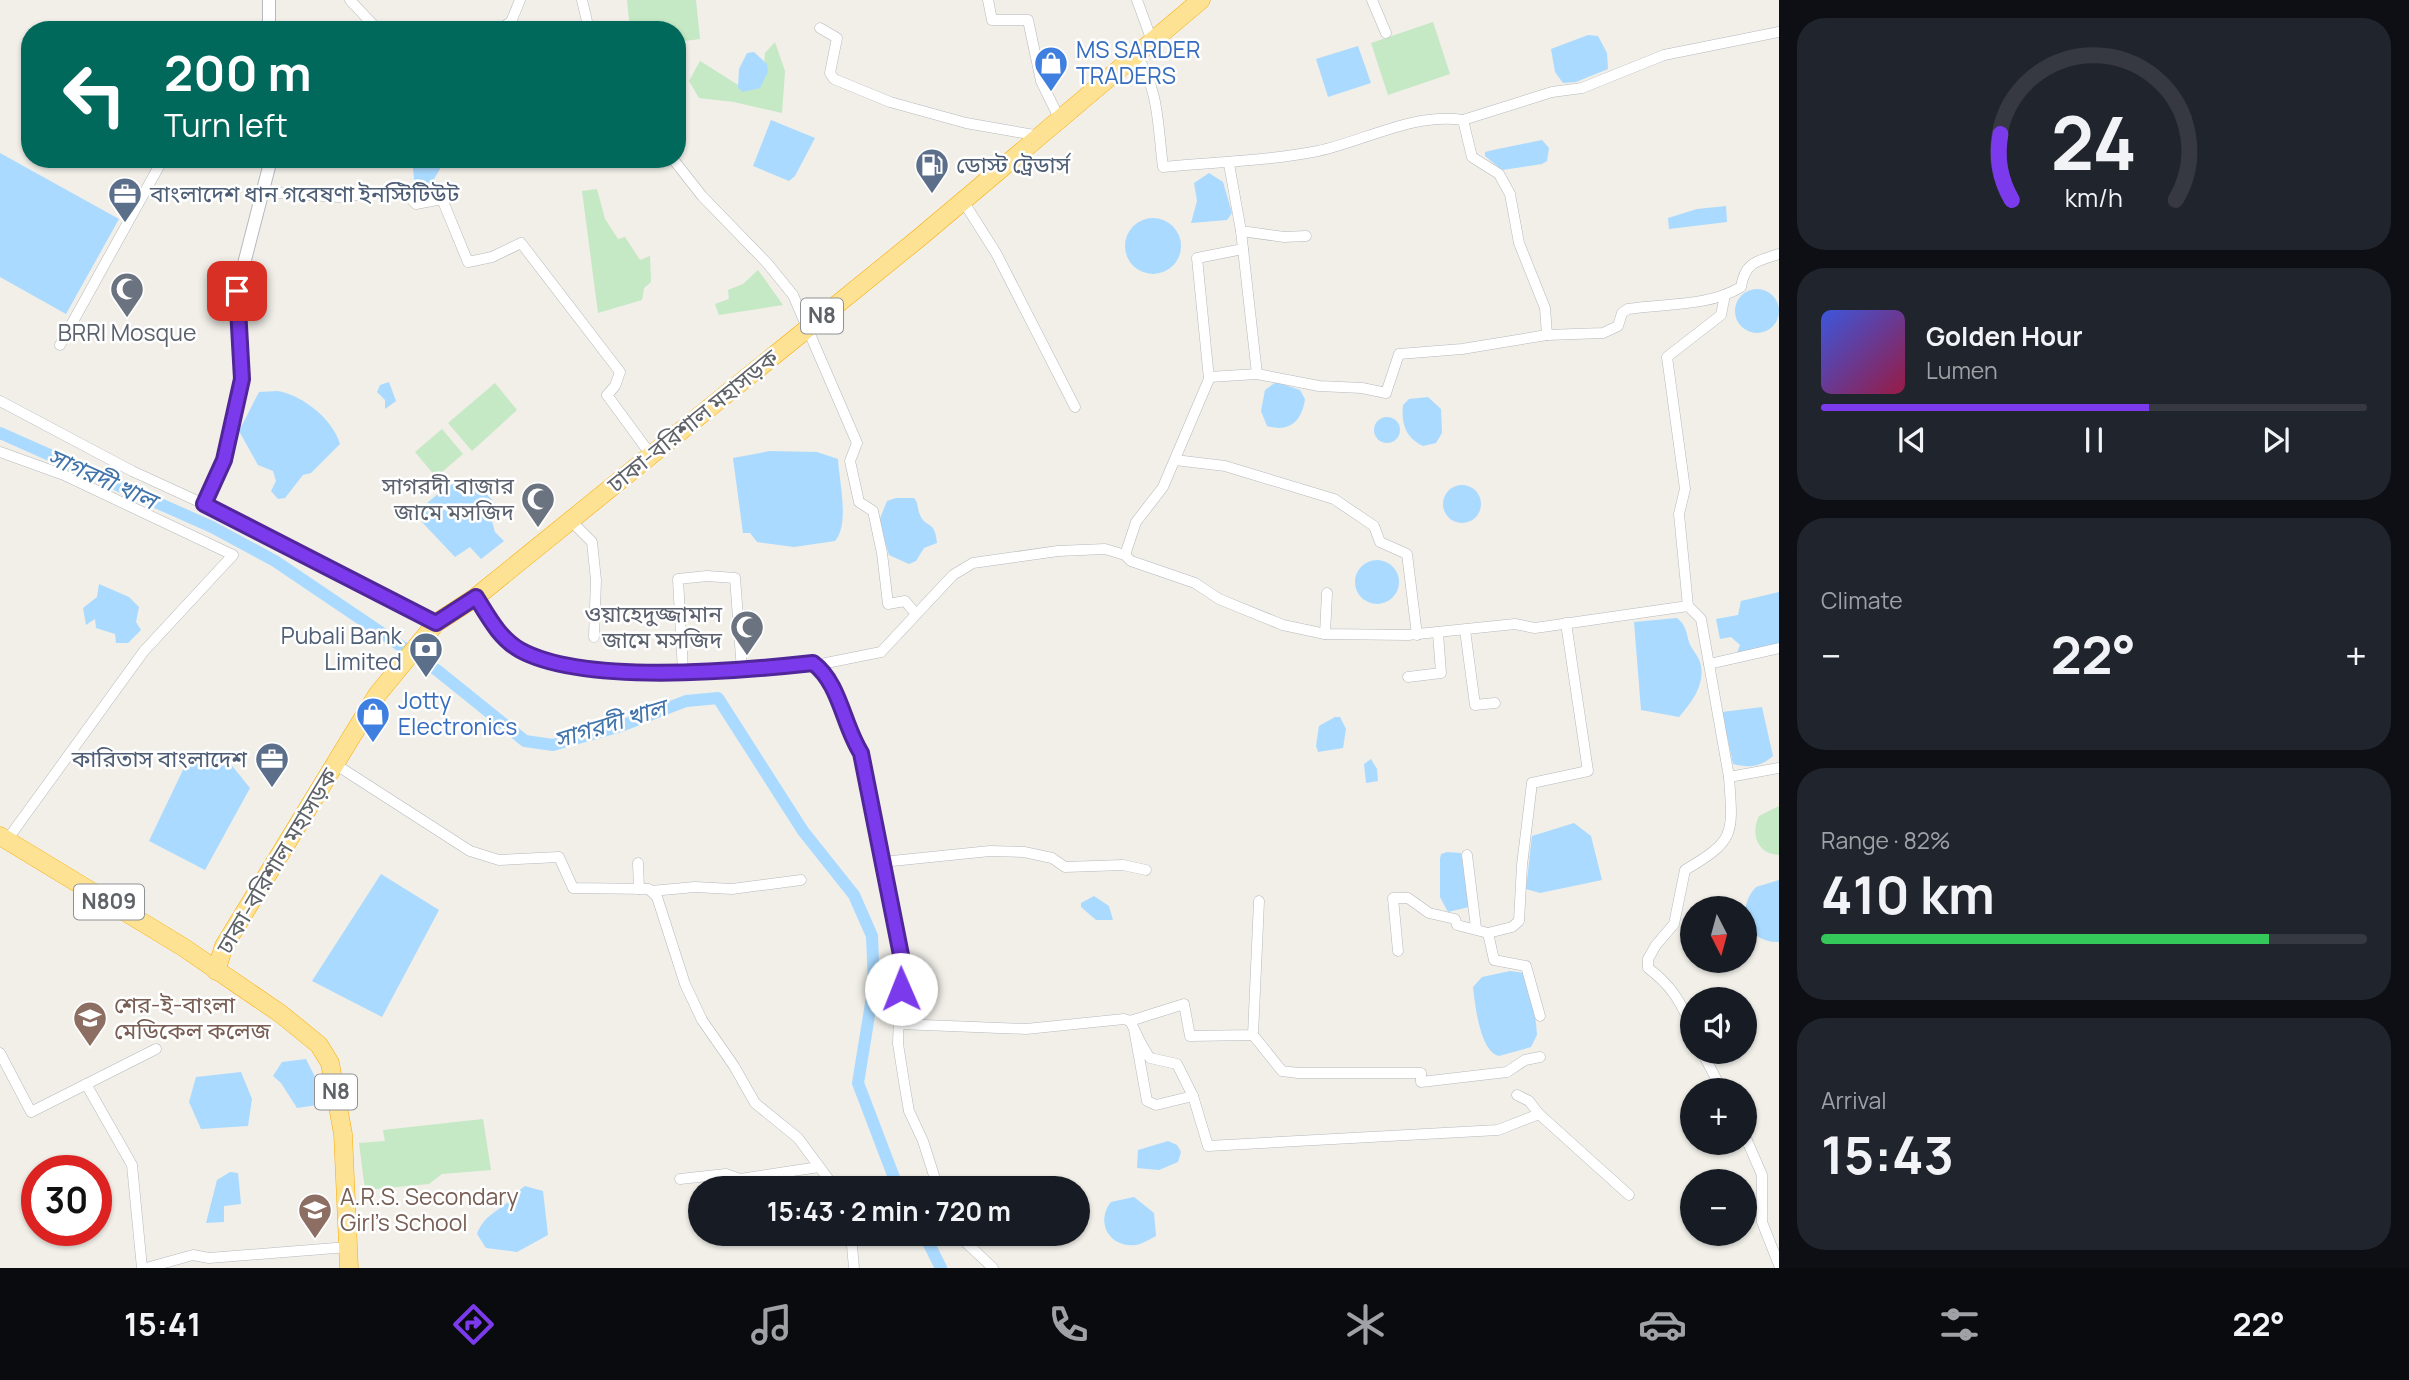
<!DOCTYPE html>
<html lang="en">
<head>
<meta charset="utf-8">
<style>
	:root { --surface:#171b24; --page:#20242c; --text:#f1f3f6; --muted:#9ea1a6; --line:#363941; --accent:#7c3aed }
	body { margin:0; font-family:Manrope,"Noto Sans Bengali",sans-serif; background:var(--page); color:var(--text); height:100vh; display:flex; flex-direction:column; font-size:26px; white-space:nowrap }
	* { box-sizing:border-box; margin:0 }
	p { font-size:23px; color:var(--muted) }
	.icon { flex:none; width:38px; height:38px; fill:none; stroke:currentColor; stroke-width:2; stroke-linecap:round; stroke-linejoin:round }
	.map { position:relative; flex:1; overflow:hidden }
	.sheet { display:flex; flex-direction:column; gap:18px; padding:18px; background:#0d0f14; width:630px }
	.sheet>* { flex:none }
	.guide { position:absolute; left:21px; top:21px; width:665px; height:147px; border-radius:28px; box-shadow:0 2px 5px #0004; background:#00695c; color:#fff; overflow:hidden }
	.needle { width:46px; rotate:174deg }
	.fabs { position:absolute; left:1680px; top:896px; display:grid; gap:14px }
	.fabs a { display:grid; place-items:center; width:77px; height:77px; border-radius:50%; background:var(--surface); box-shadow:0 2px 5px #0004; font-size:35px }
	.speed { position:absolute; left:21px; top:1155px; display:flex; gap:14px; font-size:35px; font-weight:700; text-align:center }
	.speed>* { display:grid; place-content:center; width:91px; height:91px; border-radius:50%; background:var(--surface); box-shadow:0 2px 5px #0004; line-height:1 }
	.speed .limit { border:10px solid #d22; background:#fff; color:#111 }
	.pin { position:absolute; display:grid; place-items:center; width:60px; height:60px; color:#fff; margin:-30px; border-radius:14px; box-shadow:0 4px 10px #0006 }
	.me { position:absolute; width:77px; margin:-38px; rotate:359deg; stroke-linejoin:round; filter:drop-shadow(0 0 5px #0008) }
	.turn { display:flex; align-items:center; gap:24px; height:147px; padding:0 28px; font-size:32px }
	.turn .icon { width:91px; height:91px; stroke-width:2.5 }
	.turn b { display:block; font-size:49px; line-height:60px }
	.big { font-size:52px; font-weight:700; line-height:1.1 }
	.sheet .tile { flex:1; display:flex; flex-direction:column; justify-content:center; gap:10px; min-width:0; padding:0 24px; border-radius:28px; background:var(--page) }
	.sheet .dial { align-items:center; gap:0 }
	.dial svg { height:182px; overflow:visible; fill:none; stroke:var(--line); stroke-width:7; stroke-linecap:round; text-anchor:middle }
	.dial text { fill:var(--text); stroke:none }
	.song { display:flex; align-items:center; gap:21px }
	.cover { width:84px; height:84px; border-radius:10px; background:linear-gradient(135deg,hsl(230 70% 55%),hsl(340 70% 35%)) }
	.played { height:7px; border-radius:4px; background:linear-gradient(90deg,var(--accent) 60%,var(--line) 60%) }
	.keys { display:flex; justify-content:space-around; direction:ltr }
	.heat { display:flex; justify-content:space-between; align-items:center; font-size:38px; direction:ltr }
	.charge { height:10px; border-radius:5px; background:linear-gradient(90deg,#34c759 82%,var(--line) 0) }
	.trip { position:absolute; left:688px; top:1176px; width:402px; height:70px; border-radius:35px; background:var(--surface); box-shadow:0 2px 5px #0004; font-weight:700; line-height:70px; text-align:center }
	.dock { display:flex; height:112px; justify-content:space-around; align-items:center; background:#090b0e; color:var(--muted) }
	.dock .icon { width:49px; height:49px }
	.dock .current { color:var(--accent) }
	.dock b { font-size:32px; color:var(--text) }
	main { display:flex; flex:1; min-height:0 }
	.map>svg:first-child { display:block }
</style>
</head>
<body>
<main>
<div class="map">
<svg width="1779" height="1268" viewBox="0 0 1779 1268">
	<rect width="100%" height="100%" fill="#f1efe8"/>
	<g fill="#c5e8c5">
		<polygon points="627,0 696,0 700,39 677,42 677,30 630,30"/>
		<polygon points="1433,22 1450,74 1388,95 1371,43"/>
		<polygon points="775,42 785,71 782,113 734,102 699,98 689,81 700,61 746,90 763,78 765,53"/>
		<polygon points="597,189 605,219 618,239 625,237 640,260 650,256 651,282 644,288 642,300 598,313 582,191"/>
		<polygon points="758,270 783,305 719,315 715,304 729,299 728,290 743,284"/>
		<polygon points="495,383 517,410 472,451 448,423"/>
		<polygon points="442,429 463,454 436,477 415,452"/>
		<path d="M1779 806V855C1758 854 1750 835 1759 816Z"/>
		<polygon points="483,1119 491,1170 442,1174 429,1184 365,1190 359,1143 385,1141 383,1130"/>
	</g>
	<g fill="#aadaff">
		<polygon points="1588,35 1598,36 1607,53 1608,69 1576,82 1563,83 1555,72 1551,49"/>
		<polygon points="1358,46 1371,83 1328,97 1316,59"/>
		<polygon points="754,52 767,64 768,72 760,88 743,92 738,88 739,69 747,53"/>
		<polygon points="771,120 815,138 795,176 789,181 753,166"/>
		<polygon points="1542,140 1549,148 1547,161 1542,164 1502,170 1485,156 1485,152 1493,150"/>
		<polygon points="0,153 119,219 66,314 0,277"/>
		<polygon points="412,159 439,159 440,169 434,179 441,187 436,194 416,198"/>
		<polygon points="1209,173 1223,182 1232,213 1227,220 1191,223 1197,201 1194,183"/>
		<polygon points="1726,206 1727,222 1669,229 1668,218 1697,209"/>
		<circle cx="1153" cy="246" r="28"/>
		<circle cx="1757" cy="311" r="22"/>
		<polygon points="389,382 396,401 385,409 385,400 377,392 380,385"/>
		<path d="M1276 382 1300 390 1305 399C1302 421 1289 433 1267 426L1261 411 1265 390Z"/>
		<path d="M278 391C302 395 333 419 340 444L311 473 303 475 285 498 278 499 271 491 276 481 273 471 258 465 239 431 259 392Z"/>
		<path d="M1428 397 1441 409 1442 433 1436 443 1423 446C1406 438 1401 424 1403 405L1409 399Z"/>
		<circle cx="1387" cy="430" r="13"/>
		<path d="M770 451 817 452 838 459C839 481 850 524 835 541L794 547 757 542 750 533H743L733 458Z"/>
		<path d="M472 477 499 508 491 518 495 532 504 541 481 559 470 547 455 557 421 521V509C435 495 452 481 472 477Z"/>
		<circle cx="1462" cy="504" r="19"/>
		<path d="M896 498H914C919 504 917 508 920 515 926 529 935 519 937 543L924 548 916 561 909 564 889 555 879 521 887 501Z"/>
		<circle cx="1377" cy="582" r="22"/>
		<polygon points="99,584 129,597 139,607 136,622 141,630 128,643 116,643 115,634 96,628 95,619 86,625 83,608 97,597"/>
		<polygon points="1779,592 1779,645 1737,653 1740,645 1731,637 1720,639 1716,619 1738,615 1741,601"/>
		<path d="M1677 618C1686 625 1686 632 1689 642 1691 649 1698 655 1700 662 1706 683 1693 701 1679 717L1641 710 1634 622Z"/>
		<path d="M1762 707 1773 756C1761 767 1749 768 1733 764L1722 712Z"/>
		<polygon points="1335,717 1340,717 1346,729 1343,748 1318,752 1316,746 1319,726"/>
		<polygon points="192,751 229,762 250,788 205,870 149,841"/>
		<polygon points="1371,759 1377,769 1378,781 1366,783 1364,764"/>
		<polygon points="1574,823 1591,836 1602,880 1540,893 1526,889 1532,836"/>
		<polygon points="1447,852 1461,853 1469,907 1448,912 1440,897 1440,859 1441,854"/>
		<polygon points="381,874 439,910 382,1017 312,981"/>
		<path d="M1779 880V942C1746 943 1735 909 1756 887Z"/>
		<polygon points="1094,896 1109,906 1113,920 1096,920 1081,907 1081,903"/>
		<path d="M1510 971 1525 973 1536 1023 1537 1035 1531 1047 1499 1056C1480 1052 1475 1004 1473 987L1482 977Z"/>
		<polygon points="306,1059 315,1077 318,1105 297,1108 281,1083 273,1076 282,1062"/>
		<polygon points="241,1072 252,1099 248,1126 201,1129 189,1102 196,1077"/>
		<polygon points="1168,1141 1177,1145 1181,1152 1178,1162 1159,1170 1137,1168 1138,1150"/>
		<polygon points="230,1172 238,1173 241,1204 224,1206 224,1222 206,1223 217,1180"/>
		<path d="M525 1186 543 1191 548 1235 517 1252 486 1248 477 1234C483 1217 495 1213 508 1202 514 1197 518 1190 525 1186Z"/>
		<path d="M1134 1197 1154 1213 1156 1236C1150 1239 1142 1244 1136 1245 1109 1248 1095 1222 1111 1202Z"/>
	</g>
	<g fill="none" stroke-linecap="round" stroke-linejoin="round">
		<g stroke="#aadaff" stroke-width="12">
			<polyline points="0,433 212,527 275,561 438,671 525,741 553,745 621,726 686,701 718,698 803,831 854,895 872,936 874,985 858,1083 898,1188"/>
			<polyline points="924,1234 941,1268"/>
		</g>
		<g stroke="#b5b8bc" stroke-width="11">
			<g id="street">
				<polyline points="350,0 378,30"/>
				<polyline points="582,0 589,30"/>
				<polyline points="988,0 992,20 1028,20 1041,81 1060,120"/>
				<polyline points="1137,0 1152,41"/>
				<polyline points="1372,0 1386,33"/>
				<polyline points="820,28 837,38 830,73 834,79 890,102 966,123 1040,136"/>
				<polyline points="497,30 511,22 520,0"/>
				<path d="M1136 55C1159 87 1158 129 1163 167 1216 162 1266 161 1318 151 1365 141 1414 112 1463 120L1472 157 1499 174 1510 194 1519 243 1545 308 1547 335"/>
				<polyline points="1463,120 1552,92 1582,88 1664,55 1779,32"/>
				<polyline points="673,159 702,196 767,263 793,295 857,443 850,461 859,502 873,511 882,553 888,604 905,601 916,614"/>
				<polyline points="1229,164 1241,231 1284,237 1306,236"/>
				<polyline points="265,192 339,197 403,190 416,204 442,199 468,262 492,257 521,243 620,372 615,386 607,395 651,455"/>
				<polyline points="963,201 996,253 1075,407"/>
				<polyline points="1241,231 1257,374"/>
				<polyline points="60,345 163,159"/>
				<path d="M1209 377 1257 374 1319 386 1362 388 1386 393 1399 354 1462 349 1547 335 1603 333 1618 326 1622 313 1628 309C1665 303 1708 307 1741 287 1745 262 1757 261 1779 254"/>
				<polyline points="0,401 132,471 204,504"/>
				<polyline points="0,452 64,475 233,555 144,651 7,840"/>
				<polyline points="1175,460 1225,466 1334,499 1374,526 1380,542 1407,554 1417,635"/>
				<polyline points="570,520 592,542 596,580 594,637"/>
				<polyline points="1125,555 1136,522 1163,487 1209,379 1197,258 1243,249"/>
				<path d="M476 597C488 616 499 638 520 650 584 685 740 671 813 663L829 678 852 739 861 753 865 772 901 955 898 1044 905 1088 909 1111 923 1141 938 1188"/>
				<polyline points="1688,606 1679,514 1685,489 1667,357 1721,315 1725,295"/>
				<polyline points="1465,630 1475,705 1495,703"/>
				<polyline points="1325,634 1327,593"/>
				<polyline points="1709,664 1779,648"/>
				<polyline points="821,669 826,663 881,652 953,575 973,563 1058,551 1105,549 1125,555 1131,561 1195,583 1219,599 1283,625 1325,634 1408,635 1515,624 1535,628 1688,606 1701,619 1729,777 1779,768"/>
				<polyline points="683,671 678,579 707,576 735,578 742,670"/>
				<polyline points="1408,677 1441,673 1438,633"/>
				<polyline points="341,768 470,851 499,860 559,857 573,888 649,889 657,897 685,984 702,1020 734,1066 755,1103 798,1138 835,1188"/>
				<polyline points="1467,855 1476,928"/>
				<polyline points="882,862 990,851 1024,852 1052,858 1065,867 1123,865 1146,870"/>
				<polyline points="638,863 639,889"/>
				<polyline points="651,891 695,887 732,889 801,880"/>
				<polyline points="1398,951 1393,898 1408,898 1429,913 1455,919 1457,925 1488,933"/>
				<polyline points="1540,1016 1526,966 1494,960 1488,933 1512,927 1519,921 1522,865 1532,783 1588,771 1566,623"/>
				<path d="M1130 1021C1137 1034 1141 1046 1150 1058L1177 1064 1193 1096 1156 1105 1147 1101 1134 1029"/>
				<polyline points="899,1024 1026,1029 1124,1019 1130,1021 1184,1004 1190,1036 1253,1035 1259,901"/>
				<path d="M1692 1029C1682 1003 1671 985 1648 968V959L1656 945 1674 924 1685 870C1736 840 1733 834 1729 777"/>
				<polyline points="1253,1035 1282,1071 1298,1073 1421,1073 1421,1082 1507,1072 1525,1060 1540,1057"/>
				<polyline points="1702,1052 1722,1090"/>
				<polyline points="0,1053 31,1112 156,1049"/>
				<polyline points="86,1084 132,1165 142,1268"/>
				<polyline points="1517,1095 1529,1101 1539,1114 1629,1195"/>
				<polyline points="1193,1096 1208,1146 1498,1130 1539,1114"/>
				<polyline points="1745,1136 1762,1175 1762,1222 1779,1265"/>
				<polyline points="680,1179 726,1174 740,1179 819,1167"/>
				<polyline points="851,1234 854,1268"/>
				<polyline points="957,1234 993,1268"/>
				<polyline points="146,1268 193,1255 209,1258 348,1247"/>
			</g>
		</g>
		<g stroke="#b6babf" stroke-width="14">
			<g id="secondary">
				<polyline points="269,0 269,30"/>
				<polyline points="271,159 237,291 241,379 224,460 204,504 436,623"/>
			</g>
		</g>
		<g stroke="#f9ab00" stroke-width="19">
			<g id="highway">
				<polyline points="0,836 183,947 281,1014 319,1045 330,1063 343,1134 349,1268"/>
				<polyline points="216,971 224,946 377,695 436,623 476,597 919,238 1201,0"/>
			</g>
		</g>
		<use href="#street" stroke="#fff" stroke-width="10"/>
		<use href="#secondary" stroke="#fff" stroke-width="12"/>
		<use href="#highway" stroke="#fde293" stroke-width="18"/>
	</g>
	<g fill="none" stroke-linecap="round" stroke-linejoin="round">
		<g stroke="#51269a" stroke-width="18">
			<path id="route" d="M237 291 242 379 224 460 204 504 436 623 476 597C488 616 499 638 520 650 584 685 740 671 813 663 840 683 843 725 861 753L901 955V989"/>
		</g>
		<use href="#route" stroke="#7c3aed" stroke-width="12"/>
	</g>
	<defs>
		<g id="shop-pin" transform="scale(1.75)"><path d="M0 17L-7.5 6A9.5 9.5 0 1 1 7.5 6Z" fill="#3f7fe0" stroke="#fff"/><path d="M-5-2.5h2.3a2.7 3.5 0 0 1 5.4 0H5L5.5 6h-11ZM-1.5-2.5h3a1.5 2.3 0 0 0-3 0Z" fill="#fff"/></g>
		<g id="fuel-pin" transform="scale(1.75)"><path d="M0 17L-7.5 6A9.5 9.5 0 1 1 7.5 6Z" fill="#5c6f8a" stroke="#fff"/><path d="M-5.5-6h7V0h2V4h1.3V-2.5L3-4.5l.8-.8L6-3V5H2.5V1h-1V6h-7ZM-4.2-4.7v3.2H.2V-4.7Z" fill="#fff"/></g>
		<g id="office-pin" transform="scale(1.75)"><path d="M0 17L-7.5 6A9.5 9.5 0 1 1 7.5 6Z" fill="#5c6f8a" stroke="#fff"/><path d="M-6-3h4V-5.5h4V-3h4V5H-6ZM-1-4.5V-3h2v-1.5ZM-6 0V1H6V0Z" fill="#fff"/></g>
		<g id="mosque-pin" transform="scale(1.75)"><path d="M0 17L-7.5 6A9.5 9.5 0 1 1 7.5 6Z" fill="#6b7280" stroke="#fff"/><path d="M3.5-4.9A6 6 0 1 0 3.5 4.9A5 5 0 1 1 3.5-4.9Z" fill="#fff"/></g>
		<g id="bank-pin" transform="scale(1.75)"><path d="M0 17L-7.5 6A9.5 9.5 0 1 1 7.5 6Z" fill="#5c6f8a" stroke="#fff"/><path d="M-6-4H6V4H-6ZM0-2.3a2.3 2.3 0 1 0 0 4.6a2.3 2.3 0 1 0 0-4.6Z" fill="#fff"/></g>
		<g id="university-pin" transform="scale(1.75)"><path d="M0 17L-7.5 6A9.5 9.5 0 1 1 7.5 6Z" fill="#8d6e63" stroke="#fff"/><path d="M0-5L7-2L0 1L-7-2ZM-4 1L0 2.5L4 1V4Q0 6-4 4Z" fill="#fff"/></g>
	</defs>
	<g fill-rule="evenodd">
		<use href="#shop-pin" x="1051" y="63"/>
		<use href="#fuel-pin" x="932" y="165"/>
		<use href="#office-pin" x="125" y="194"/>
		<use href="#mosque-pin" x="127" y="289"/>
		<use href="#mosque-pin" x="538" y="499"/>
		<use href="#mosque-pin" x="747" y="627"/>
		<use href="#bank-pin" x="426" y="649"/>
		<use href="#shop-pin" x="373" y="714"/>
		<use href="#office-pin" x="272" y="759"/>
		<use href="#university-pin" x="90" y="1018"/>
		<use href="#university-pin" x="315" y="1210"/>
	</g>
	<g text-anchor="middle" stroke-width="5" stroke-linejoin="round" paint-order="stroke">
		<g fill="#fff" stroke="#8f9295" stroke-width="2">
			<rect x="801" y="298.5" width="42" height="35" rx="5"/>
			<rect x="74" y="884.5" width="70" height="35" rx="5"/>
			<rect x="315" y="1074.5" width="42" height="35" rx="5"/>
		</g>
		<g font-size="21" font-weight="bold" fill="#5f6368">
			<text x="822" y="323">N8</text>
			<text x="109" y="909">N809</text>
			<text x="336" y="1099">N8</text>
		</g>
		<g font-size="23" fill="#366cbe" stroke="#fff" text-anchor="start">
			<text x="1076" y="58">MS SARDER<tspan x="1076" dy="26">TRADERS</tspan></text>
			<text x="398" y="709">Jotty<tspan x="398" dy="26">Electronics</tspan></text>
		</g>
		<g font-size="23" fill="#4e5e75" stroke="#fff" text-anchor="start">
			<text x="956" y="173">ডোস্ট ট্রেডার্স</text>
			<text x="150" y="202">বাংলাদেশ ধান গবেষণা ইনস্টিটিউট</text>
			<text x="402" y="644" text-anchor="end">Pubali Bank<tspan x="402" dy="26">Limited</tspan></text>
			<text x="247" y="767" text-anchor="end">কারিতাস বাংলাদেশ</text>
		</g>
		<g font-size="23" fill="#5b616d" stroke="#fff" text-anchor="end">
			<text x="127" y="341" text-anchor="middle">BRRI Mosque</text>
			<text x="514" y="494">সাগরদী বাজার<tspan x="514" dy="26">জামে মসজিদ</tspan></text>
			<text x="722" y="622">ওয়াহেদুজ্জামান<tspan x="722" dy="26">জামে মসজিদ</tspan></text>
		</g>
		<g font-size="23" fill="#5f6368" stroke="#fff">
			<text transform="translate(693 421) rotate(-39)" y="8">ঢাকা-বরিশাল মহাসড়ক</text>
			<text transform="translate(277 861) rotate(-59)" y="8">ঢাকা-বরিশাল মহাসড়ক</text>
		</g>
		<g font-size="23" fill="#785e54" stroke="#fff" text-anchor="start">
			<text x="114" y="1013">শের-ই-বাংলা<tspan x="114" dy="26">মেডিকেল কলেজ</tspan></text>
			<text x="340" y="1205">A.R.S. Secondary<tspan x="340" dy="26">Girl's School</tspan></text>
		</g>
		<g font-size="24" font-style="italic" fill="#4174aa" stroke="#fff">
			<text transform="translate(102 479) rotate(24)" y="8">সাগরদী খাল</text>
			<text transform="translate(610 724) rotate(-17)" y="8">সাগরদী খাল</text>
		</g>
	</g>
</svg>
<div class="fabs">
<a><svg class="needle" viewBox="-14 -14 28 28"><path d="M0-13l5 13h-10z" fill="#e53935"/><path d="M0 13l5-13h-10z" fill="#9ea1a6"/></svg></a>
<a><svg class="icon" aria-label="sound" viewBox="0 0 24 24"><path d="M4 9h4l5-4v14l-5-4H4zM17 9q2 3 0 6"/></svg></a>
<a>+</a>
<a>−</a>
</div>
<div class="speed"><div class="limit">30</div></div>
<div class="pin" style="left:237px;top:291px;background:#d93025"><svg class="icon" aria-label="arrive" viewBox="0 0 24 24"><path d="M6 21V4h12l-3 4 3 4H6"/></svg></div>
<svg class="me" style="left:901px;top:989px" viewBox="-20 -20 40 40"><circle r="19" fill="#fff"/><path d="M0-13L10 11 0 6-10 11z" fill="#7c3aed"/></svg>
<div class="trip">15:43 · 2 min · 720 m</div>
<div class="guide">
<div class="turn"><svg class="icon" aria-label="left" viewBox="0 0 24 24"><path d="M17 20v-9H6M10 6l-5 5 5 5"/></svg><div><b>200 m</b>Turn left</div></div>
</div>
</div>
<section class="sheet">
<div class="tile dial"><svg viewBox="0 0 100 80">
<path d="M14 69A42 42 0 1 1 86 69"/>
<path d="M14 69A42 42 0 0 1 9 40" stroke="#7c3aed"/>
<text x="50" y="56" font-size="32" font-weight="700">24</text>
<text x="50" y="72" font-size="11">km/h</text>
</svg></div>
<div class="tile">
<div class="song"><i class="cover"></i><div><b>Golden Hour</b><p>Lumen</p></div></div>
<div class="played"></div>
<div class="keys"><svg class="icon" aria-label="previous" viewBox="0 0 24 24"><path d="M18 5L8 12l10 7zM5 5v14"/></svg><svg class="icon" aria-label="pause" viewBox="0 0 24 24"><path d="M8 5v14M16 5v14"/></svg><svg class="icon" aria-label="next" viewBox="0 0 24 24"><path d="M6 5l10 7-10 7zM19 5v14"/></svg></div>
</div>
<div class="tile"><p>Climate</p>
<div class="heat"><a>−</a><b class="big">22°</b><a>+</a></div>
</div>
<div class="tile"><p>Range · 82%</p><b class="big">410 km</b><div class="charge"></div></div>
<div class="tile"><p>Arrival</p><b class="big">15:43</b></div>
</section>
</main>
<nav class="dock">
<b>15:41</b>
<svg class="icon current" aria-label="directions" viewBox="0 0 24 24"><path d="M12 3l9 9-9 9-9-9zM9 14v-3h6M13 9l2 2-2 2"/></svg>
<svg class="icon" aria-label="music" viewBox="0 0 24 24"><path d="M9 18V5l10-2v13"/><circle cx="6" cy="18" r="3"/><circle cx="16" cy="16" r="3"/></svg>
<svg class="icon" aria-label="phone" viewBox="0 0 24 24"><path d="M5 4h4l2 5-3 2q2 4 5 5l2-3 5 2v4C11 20 4 13 5 4z"/></svg>
<svg class="icon" aria-label="climate" viewBox="0 0 24 24"><path d="M12 3v18M4 7l16 10M4 17L20 7"/></svg>
<svg class="icon" aria-label="car" viewBox="0 0 24 24"><path d="M5 17H2v-5l4-1 3-4h7l3 4 3 1v5h-3M9 17h6M6 11h13"/><circle cx="7" cy="17" r="2"/><circle cx="17" cy="17" r="2"/></svg>
<svg class="icon" aria-label="filters" viewBox="0 0 24 24"><path d="M4 7h16M4 17h16"/><circle cx="9" cy="7" r="2"/><circle cx="15" cy="17" r="2"/></svg>
<b>22°</b>
</nav>
</body>
</html>
